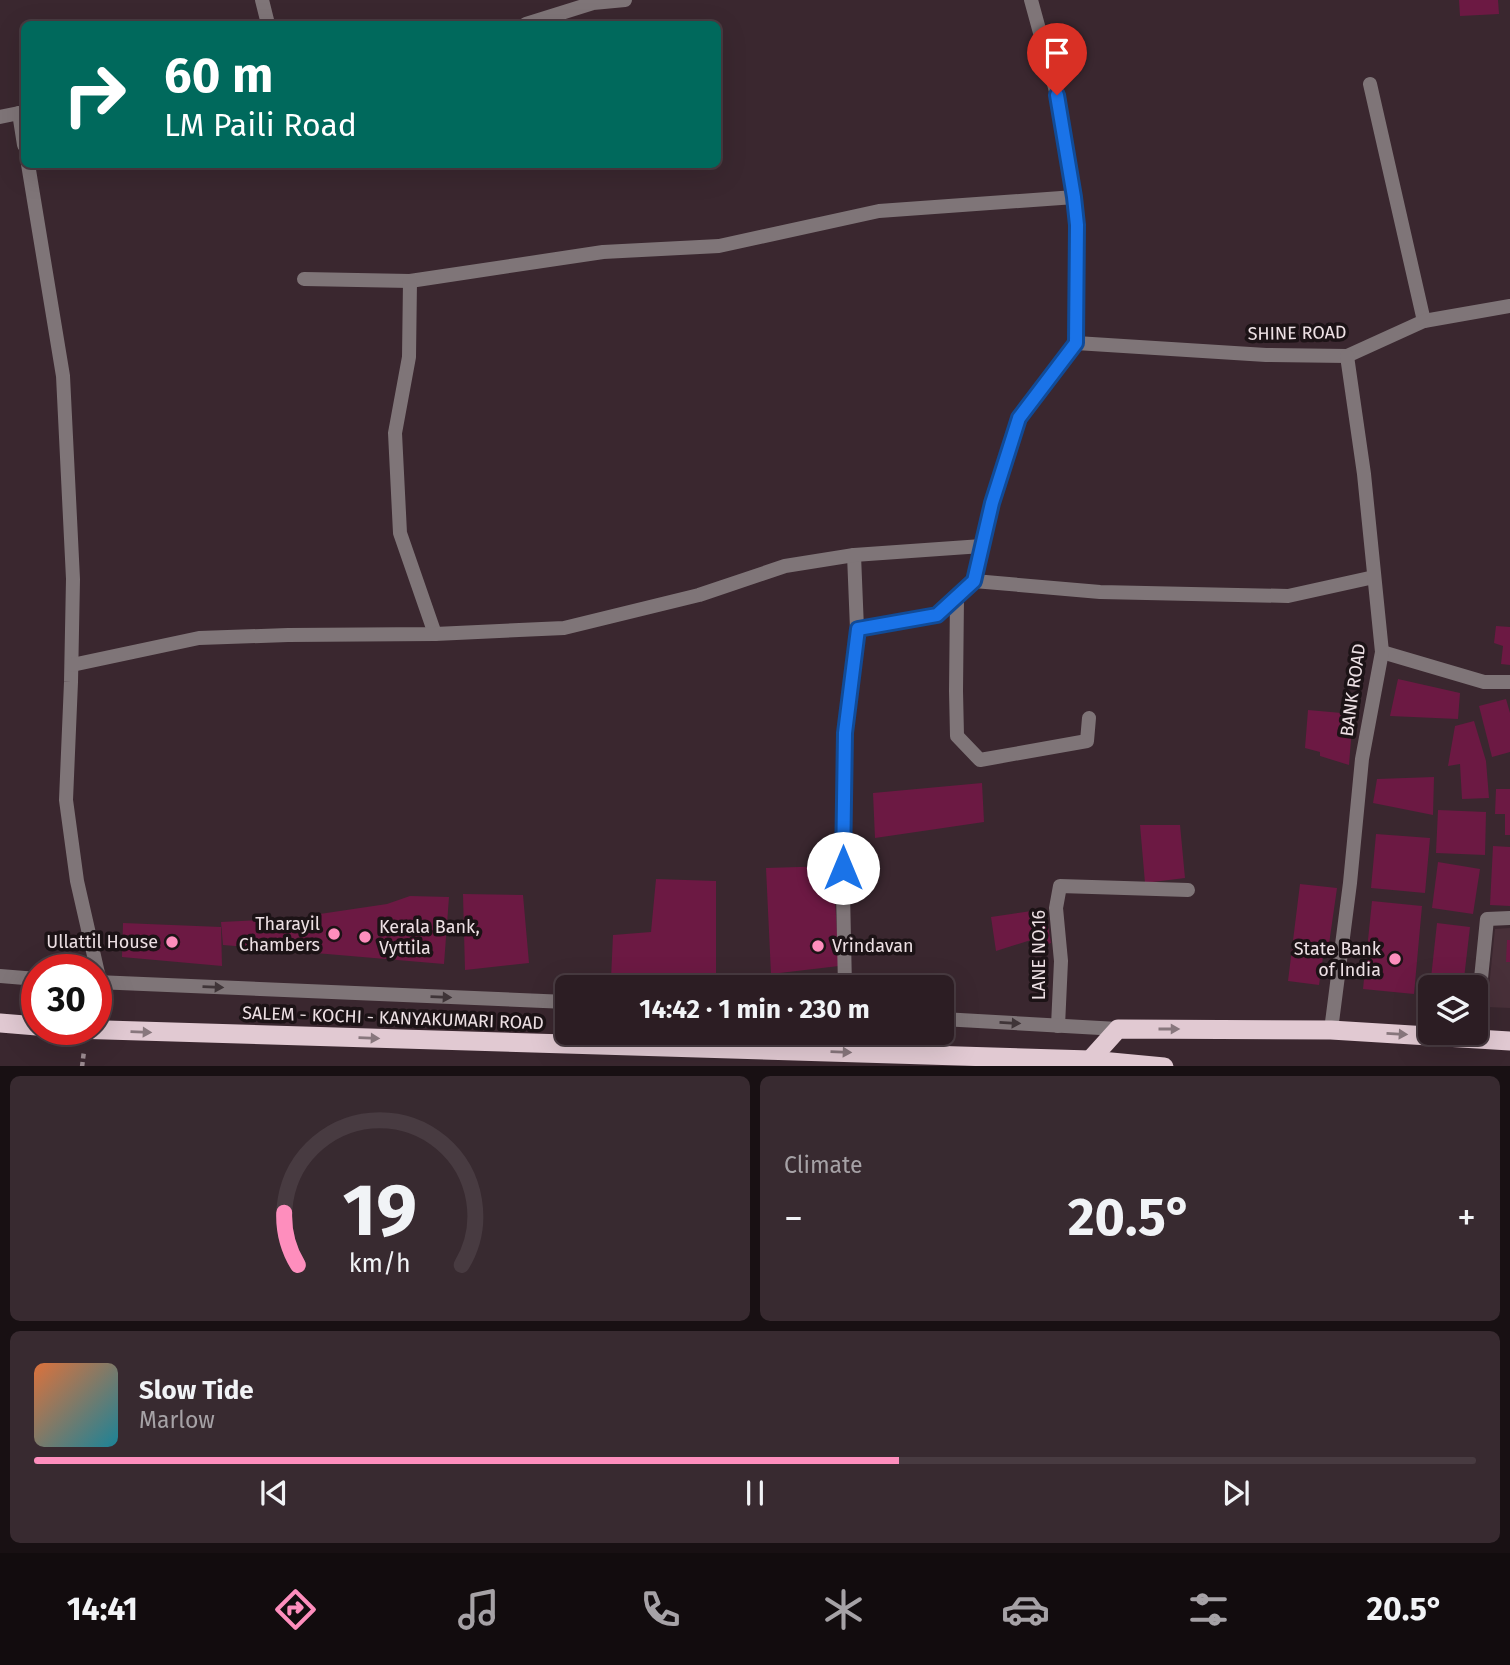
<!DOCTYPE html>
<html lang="en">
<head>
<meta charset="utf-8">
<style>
	:root { --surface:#2c1d23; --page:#382a30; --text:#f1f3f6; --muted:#a6a2a6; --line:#483b41; --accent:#fe8ebd }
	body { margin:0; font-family:"Fira Sans",sans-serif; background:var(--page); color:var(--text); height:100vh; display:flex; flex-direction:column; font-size:26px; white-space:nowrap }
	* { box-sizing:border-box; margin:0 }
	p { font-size:23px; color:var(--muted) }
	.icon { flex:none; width:38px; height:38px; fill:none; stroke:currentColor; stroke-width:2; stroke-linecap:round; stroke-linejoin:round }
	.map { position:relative; height:1066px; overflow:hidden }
	.details { display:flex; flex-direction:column; gap:10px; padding:10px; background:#181013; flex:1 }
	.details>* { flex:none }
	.banner { position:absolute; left:21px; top:21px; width:700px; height:147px; border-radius:10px; box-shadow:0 7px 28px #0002,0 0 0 2px var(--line); background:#00695c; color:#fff; overflow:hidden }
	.buttons { position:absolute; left:1418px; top:975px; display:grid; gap:14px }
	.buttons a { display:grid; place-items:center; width:70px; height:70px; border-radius:10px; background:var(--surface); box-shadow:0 7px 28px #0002,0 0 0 2px var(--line); font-size:35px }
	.speed { position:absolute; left:21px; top:954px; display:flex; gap:14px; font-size:35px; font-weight:700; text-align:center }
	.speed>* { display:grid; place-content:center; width:91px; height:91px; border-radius:50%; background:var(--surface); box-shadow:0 7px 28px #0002,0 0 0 2px var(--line); line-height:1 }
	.speed .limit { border:10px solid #d22; background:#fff; color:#111 }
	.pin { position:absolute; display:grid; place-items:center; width:60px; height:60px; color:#fff; margin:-72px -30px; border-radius:50% 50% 50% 0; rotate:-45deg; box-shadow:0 0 7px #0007 }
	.pin .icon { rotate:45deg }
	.me { position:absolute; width:77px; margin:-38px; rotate:0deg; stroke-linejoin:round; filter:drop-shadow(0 0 5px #0008) }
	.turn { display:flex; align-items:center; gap:24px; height:147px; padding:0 28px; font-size:32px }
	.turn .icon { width:91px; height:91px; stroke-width:2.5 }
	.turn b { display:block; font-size:49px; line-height:60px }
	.big { font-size:52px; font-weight:700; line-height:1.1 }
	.details .card { flex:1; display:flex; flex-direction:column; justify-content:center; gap:10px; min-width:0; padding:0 24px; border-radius:10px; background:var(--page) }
	.details .dial { align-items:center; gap:0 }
	.dial svg { height:182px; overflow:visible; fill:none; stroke:var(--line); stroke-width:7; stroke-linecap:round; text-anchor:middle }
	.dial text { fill:var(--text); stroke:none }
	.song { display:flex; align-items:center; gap:21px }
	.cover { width:84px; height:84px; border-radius:10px; background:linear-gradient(135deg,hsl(20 70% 55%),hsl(190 70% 35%)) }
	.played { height:7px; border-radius:4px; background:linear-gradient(90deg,var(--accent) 60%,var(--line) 60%) }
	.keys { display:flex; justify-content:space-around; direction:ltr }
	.heat { display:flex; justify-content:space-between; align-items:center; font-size:38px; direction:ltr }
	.details .tiles { flex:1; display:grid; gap:10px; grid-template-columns:1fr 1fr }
	.card:last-child { grid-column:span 2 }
	.trip { position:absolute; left:555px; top:975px; width:399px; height:70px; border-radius:10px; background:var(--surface); box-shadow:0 7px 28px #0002,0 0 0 2px var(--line); font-weight:700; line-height:70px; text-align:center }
	.tab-bar { display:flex; height:112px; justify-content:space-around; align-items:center; background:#120c0e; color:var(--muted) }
	.tab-bar .icon { width:49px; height:49px }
	.tab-bar .on { color:var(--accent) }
	.tab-bar b { font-size:32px; color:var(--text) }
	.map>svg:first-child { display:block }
</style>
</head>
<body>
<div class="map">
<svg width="1510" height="1067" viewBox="0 0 1510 1067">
	<rect width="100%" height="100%" fill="#3a272f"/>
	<polygon fill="#483039" points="1510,928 1510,1008 1487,1007 1495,929"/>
	<g fill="#6c1943">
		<polygon points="1459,0 1498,0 1499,14 1460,16"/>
		<polygon points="1496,626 1510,627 1510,665 1501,664 1503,646 1494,643"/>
		<polygon points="1398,679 1460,693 1458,719 1390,716"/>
		<polygon points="1506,699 1510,713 1510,752 1492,757 1479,706"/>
		<polygon points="1308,710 1353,714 1349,765 1320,756 1320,752 1305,748"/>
		<polygon points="1474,721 1486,761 1489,798 1462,799 1460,764 1448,766 1455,726"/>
		<polygon points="1434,777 1433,815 1373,803 1377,779"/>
		<polygon points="982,783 984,822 875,838 873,793"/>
		<polygon points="1496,789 1510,789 1510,835 1505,835 1505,814 1495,814"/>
		<polygon points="1438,810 1486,812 1485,855 1436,853"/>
		<polygon points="1140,825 1180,825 1185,878 1145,883"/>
		<polygon points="1376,834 1430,838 1425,893 1371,888"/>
		<polygon points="1493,846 1510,847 1510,906 1490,905"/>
		<polygon points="1438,862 1480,869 1473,914 1432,908"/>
		<polygon points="833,866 839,966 771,974 766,868"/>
		<polygon points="656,879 716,881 716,974 611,979 613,935 651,932"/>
		<polygon points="1300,884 1337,888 1327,958 1323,957 1319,985 1288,981"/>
		<polygon points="463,894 523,895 529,963 465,970"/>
		<polygon points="410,896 449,897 444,964 223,945 221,922 260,920 314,923 313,915 387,904"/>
		<polygon points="1372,901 1422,906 1414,994 1363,989"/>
		<polygon points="1045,909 1051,943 1032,950 1031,940 996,951 991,917"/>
		<polygon points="123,923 221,927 222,966 122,957"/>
		<polygon points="1437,923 1470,927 1463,987 1430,987"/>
		<polygon points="1507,940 1510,940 1510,962 1506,962"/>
	</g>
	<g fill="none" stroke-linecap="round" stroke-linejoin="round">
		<polyline stroke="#9b8b91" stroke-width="4.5" stroke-dasharray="5 3.5" stroke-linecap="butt" points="82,1067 84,1051"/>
		<g stroke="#7f7578" stroke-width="14">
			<polyline points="262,0 268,24"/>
			<polyline points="526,24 593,3 625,0"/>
			<polyline points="1370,84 1424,321"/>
			<polyline points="19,113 24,145"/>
			<polyline points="0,117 24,112"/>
			<polyline points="28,164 63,376 73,579 71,682 66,800 77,881 100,982"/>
			<polyline points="304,279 410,281 603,252 719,246 879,211 1075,197"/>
			<polyline points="410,281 409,357 395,433 400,533 435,634"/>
			<polyline points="1076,343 1266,355 1347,356 1424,321 1510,306"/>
			<polyline points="854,555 857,629"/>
			<polyline points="974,581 1100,592 1288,596 1374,577"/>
			<polyline points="957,597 956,691 957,736 980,760 1087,741 1089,718"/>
			<polyline points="1382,652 1484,682 1510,682"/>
			<polyline points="72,665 199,638 288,635 435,634 564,628 699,595 785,566 854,555 982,546"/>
			<polyline points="845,987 842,844 845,733 857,629 937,615 974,581 992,503 1019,418 1076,343 1077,225 1075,197 1057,95 1031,0"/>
			<polyline points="1058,1026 1061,961 1056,908 1060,886 1188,890"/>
			<polyline points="1331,1030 1350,883 1362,759 1382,652 1364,474 1347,356"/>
			<polyline points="1475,1038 1487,919 1510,918"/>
		</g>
		<g stroke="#7f7578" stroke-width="14">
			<polyline points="0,976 37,979"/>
			<polyline points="96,982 567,1002"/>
			<polyline points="942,1019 1118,1029"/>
		</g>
		<g stroke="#e1c9d2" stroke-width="19">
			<polyline points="0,1023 37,1026"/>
			<polyline points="73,1029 1090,1060 1164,1067"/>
			<polyline points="1090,1060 1118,1029 1331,1030 1510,1041"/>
		</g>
	</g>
	<defs><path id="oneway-solid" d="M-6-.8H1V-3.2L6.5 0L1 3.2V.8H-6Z" transform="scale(1.75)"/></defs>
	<g fill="#3f3538">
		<use href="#oneway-solid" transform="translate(213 987) rotate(2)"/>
		<use href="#oneway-solid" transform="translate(441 997) rotate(2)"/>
		<use href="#oneway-solid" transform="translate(1010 1023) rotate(3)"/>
	</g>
	<g fill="#88777d">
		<use href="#oneway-solid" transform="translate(1169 1029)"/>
		<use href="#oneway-solid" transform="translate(141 1032) rotate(2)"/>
		<use href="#oneway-solid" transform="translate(1397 1034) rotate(3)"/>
		<use href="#oneway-solid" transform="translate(369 1038) rotate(2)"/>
		<use href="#oneway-solid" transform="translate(841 1052) rotate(2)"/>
	</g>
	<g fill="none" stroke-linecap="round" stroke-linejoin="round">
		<g stroke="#114b97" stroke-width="18">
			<polyline id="route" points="843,868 845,733 858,629 937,615 974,581 992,503 1019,418 1076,343 1077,225 1074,197 1057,95"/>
		</g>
		<use href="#route" stroke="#1a73e8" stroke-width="12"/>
	</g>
	<g fill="#fe8ebd" stroke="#1c1316" stroke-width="2.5">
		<circle cx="334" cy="934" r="7"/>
		<circle cx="365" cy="937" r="7"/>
		<circle cx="172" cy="942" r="7"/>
		<circle cx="818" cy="946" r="7"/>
		<circle cx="1395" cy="959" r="7"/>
	</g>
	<g text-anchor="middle" stroke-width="7" stroke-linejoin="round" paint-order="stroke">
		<g font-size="18" fill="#ede0e4" stroke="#1c1316">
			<text transform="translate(1297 333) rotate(-1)" y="6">SHINE ROAD</text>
			<text transform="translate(1353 690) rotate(-82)" y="6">BANK ROAD</text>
			<text transform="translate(1039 955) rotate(-90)" y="6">LANE NO.16</text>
			<text transform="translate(393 1018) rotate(2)" y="6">SALEM - KOCHI - KANYAKUMARI ROAD</text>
		</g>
		<g font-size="18" fill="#ede0e4" stroke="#1c1316" text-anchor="end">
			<text x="320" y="930">Tharayil<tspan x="320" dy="21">Chambers</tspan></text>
			<text x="379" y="933" text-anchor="start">Kerala Bank,<tspan x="379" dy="21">Vyttila</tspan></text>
			<text x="158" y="948">Ullattil House</text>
			<text x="832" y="952" text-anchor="start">Vrindavan</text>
			<text x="1381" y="955">State Bank<tspan x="1381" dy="21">of India</tspan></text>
		</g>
	</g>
</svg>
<div class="buttons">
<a><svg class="icon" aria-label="layers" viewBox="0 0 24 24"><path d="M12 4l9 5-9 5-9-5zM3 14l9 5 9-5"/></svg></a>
</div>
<div class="speed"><div class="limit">30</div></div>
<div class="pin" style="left:1057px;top:95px;background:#d93025"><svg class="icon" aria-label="arrive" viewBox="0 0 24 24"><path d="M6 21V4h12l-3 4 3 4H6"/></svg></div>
<svg class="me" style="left:843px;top:868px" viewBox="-20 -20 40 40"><circle r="19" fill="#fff"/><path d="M0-13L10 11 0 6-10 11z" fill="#1a73e8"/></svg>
<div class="trip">14:42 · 1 min · 230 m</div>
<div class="banner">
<div class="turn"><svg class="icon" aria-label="right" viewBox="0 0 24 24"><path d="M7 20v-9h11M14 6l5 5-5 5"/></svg><div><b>60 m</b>LM Paili Road</div></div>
</div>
</div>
<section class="details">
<div class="tiles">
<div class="card dial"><svg viewBox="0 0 100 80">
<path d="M14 69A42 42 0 1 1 86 69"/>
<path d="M14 69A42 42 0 0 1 8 46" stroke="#fe8ebd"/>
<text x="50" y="56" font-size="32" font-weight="700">19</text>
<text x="50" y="72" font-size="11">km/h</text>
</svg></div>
<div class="card"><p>Climate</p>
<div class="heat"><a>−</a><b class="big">20.5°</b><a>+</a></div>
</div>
<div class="card">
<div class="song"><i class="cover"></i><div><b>Slow Tide</b><p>Marlow</p></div></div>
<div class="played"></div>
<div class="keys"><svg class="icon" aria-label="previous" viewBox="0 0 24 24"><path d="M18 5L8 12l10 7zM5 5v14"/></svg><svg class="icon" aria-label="pause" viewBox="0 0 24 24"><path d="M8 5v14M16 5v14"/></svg><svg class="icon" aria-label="next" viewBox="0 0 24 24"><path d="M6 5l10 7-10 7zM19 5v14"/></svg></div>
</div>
</div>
</section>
<nav class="tab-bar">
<b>14:41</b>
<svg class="icon on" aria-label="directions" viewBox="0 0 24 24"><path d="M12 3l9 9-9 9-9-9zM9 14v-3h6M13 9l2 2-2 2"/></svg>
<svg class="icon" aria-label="music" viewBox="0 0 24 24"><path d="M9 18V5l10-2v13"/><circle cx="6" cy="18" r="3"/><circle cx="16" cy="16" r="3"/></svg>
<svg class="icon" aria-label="phone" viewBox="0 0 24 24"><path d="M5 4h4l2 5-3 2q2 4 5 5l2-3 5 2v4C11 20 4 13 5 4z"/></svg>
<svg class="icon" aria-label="climate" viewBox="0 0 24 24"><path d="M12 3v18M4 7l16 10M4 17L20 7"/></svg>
<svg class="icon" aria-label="car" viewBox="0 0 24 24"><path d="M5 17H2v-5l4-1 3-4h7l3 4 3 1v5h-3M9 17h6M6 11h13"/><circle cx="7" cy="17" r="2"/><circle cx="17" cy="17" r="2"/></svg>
<svg class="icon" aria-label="filters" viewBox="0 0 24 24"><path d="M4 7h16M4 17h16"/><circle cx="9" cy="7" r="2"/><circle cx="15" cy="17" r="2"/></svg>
<b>20.5°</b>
</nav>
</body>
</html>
